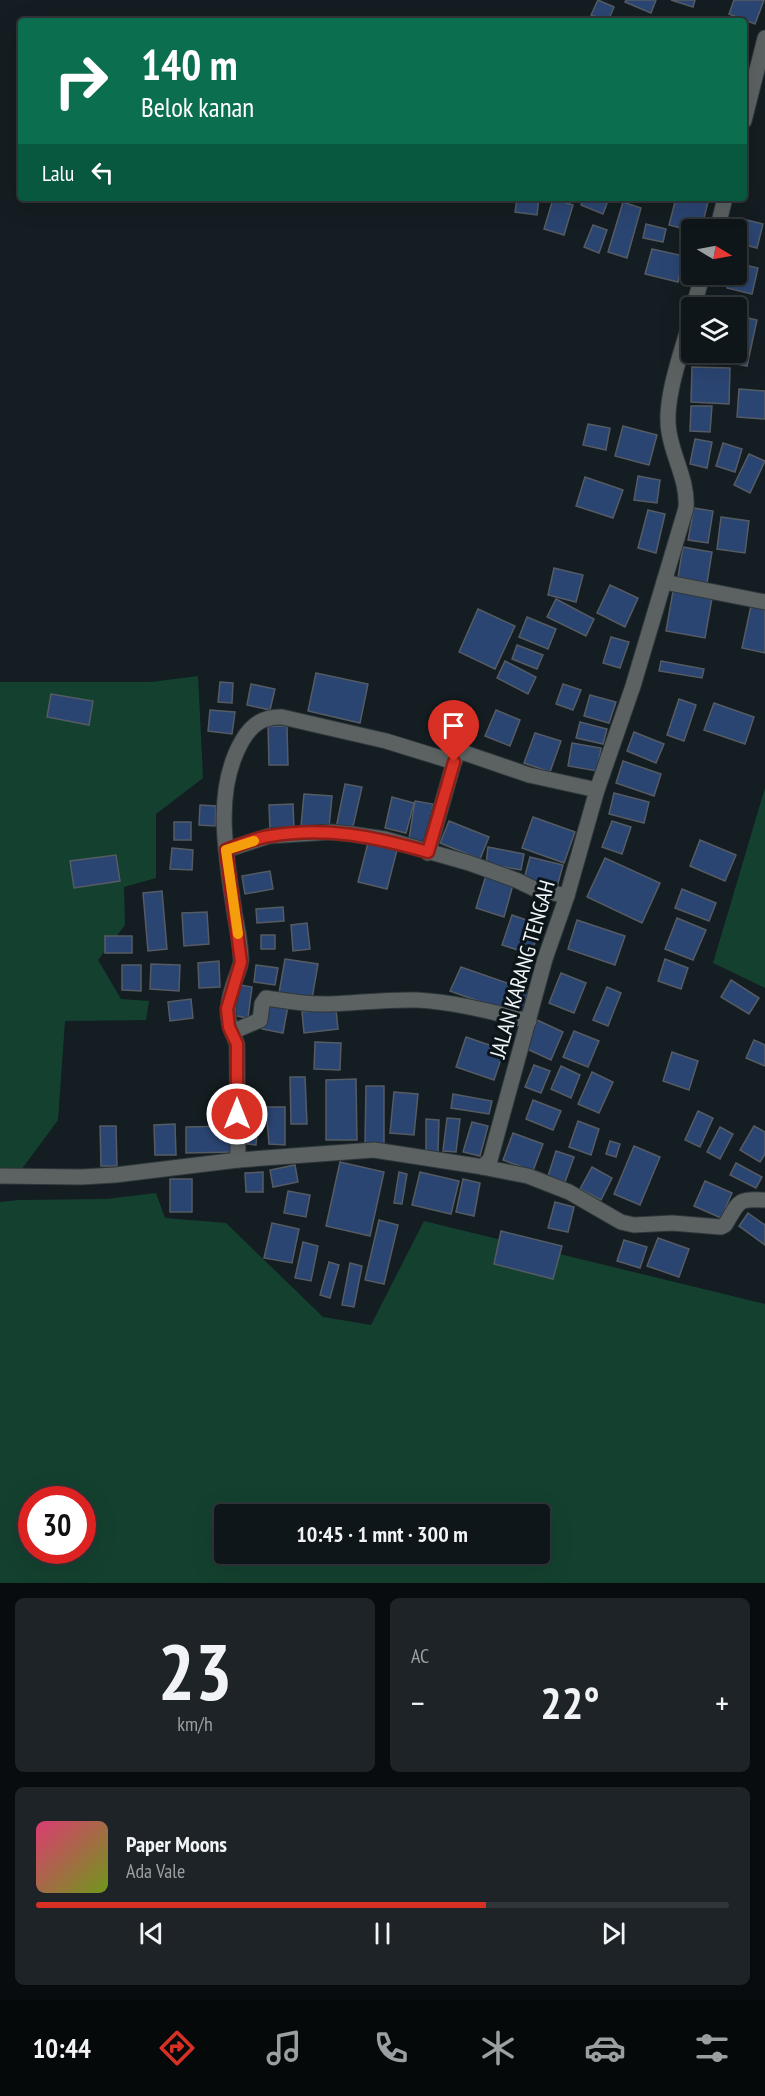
<!DOCTYPE html>
<html lang="id">
<head>
<meta charset="utf-8">
<style>
	:root { --surface:#0f1619; --page:#1d2326; --text:#f1f3f6; --muted:#9b9fa2; --line:#2f3538; --accent:#d93025 }
	body { margin:0; font-family:"PT Sans Narrow",sans-serif; background:var(--page); color:var(--text); height:100vh; display:flex; flex-direction:column; font-size:22px; white-space:nowrap }
	* { box-sizing:border-box; margin:0 }
	p { font-size:20px; color:var(--muted) }
	.icon { flex:none; width:33px; height:33px; fill:none; stroke:currentColor; stroke-width:2; stroke-linecap:round; stroke-linejoin:round }
	.map { position:relative; height:1583px; overflow:hidden }
	.panel { display:flex; flex-direction:column; gap:15px; padding:15px; background:#080c0e; flex:1 }
	.panel>* { flex:none }
	.top-card { position:absolute; left:18px; top:18px; width:729px; height:183px; border-radius:6px; box-shadow:0 6px 24px #0002,0 0 0 2px var(--line); background:#0b6e4f; color:#fff; overflow:hidden }
	.needle { width:39px; rotate:100deg }
	.fabs { position:absolute; left:681px; top:219px; display:grid; gap:12px }
	.fabs a { display:grid; place-items:center; width:66px; height:66px; border-radius:6px; background:var(--surface); box-shadow:0 6px 24px #0002,0 0 0 2px var(--line); font-size:30px }
	.speed { position:absolute; left:18px; top:1486px; display:flex; gap:12px; font-size:30px; font-weight:700; text-align:center }
	.speed>* { display:grid; place-content:center; width:78px; height:78px; border-radius:50%; background:var(--surface); box-shadow:0 6px 24px #0002,0 0 0 2px var(--line); line-height:1 }
	.speed .limit { border:9px solid #d22; background:#fff; color:#111 }
	.pin { position:absolute; display:grid; place-items:center; width:51px; height:51px; color:#fff; margin:-62px -26px; border-radius:50% 50% 50% 0; rotate:-45deg; box-shadow:0 0 6px #0007 }
	.pin .icon { rotate:45deg }
	.me { position:absolute; width:66px; margin:-33px; rotate:0deg; stroke-linejoin:round; filter:drop-shadow(0 0 4px #0008) }
	.turn { display:flex; align-items:center; gap:21px; height:126px; padding:0 24px; font-size:27px }
	.turn .icon { width:78px; height:78px; stroke-width:2.5 }
	.turn b { display:block; font-size:42px; line-height:51px }
	.then { display:flex; align-items:center; height:57px; padding:0 24px; background:#0003; gap:12px; font-size:22px }
	.big { font-size:45px; font-weight:700; line-height:1.1 }
	.panel .card { flex:1; display:flex; flex-direction:column; justify-content:center; gap:9px; min-width:0; padding:0 21px; border-radius:9px; background:var(--page) }
	.panel .dial { align-items:center; gap:0 }
	.dial b { font-size:78px; line-height:1 }
	.song { display:flex; align-items:center; gap:18px }
	.cover { width:72px; height:72px; border-radius:9px; background:linear-gradient(135deg,hsl(340 70% 55%),hsl(80 70% 35%)) }
	.played { height:6px; border-radius:3px; background:linear-gradient(90deg,var(--accent) 65%,var(--line) 65%) }
	.keys { display:flex; justify-content:space-around; direction:ltr }
	.heat { display:flex; justify-content:space-between; align-items:center; font-size:33px; direction:ltr }
	.panel .tiles { flex:1; display:grid; gap:15px; grid-template-columns:1fr 1fr }
	.card:last-child { grid-column:span 2 }
	.trip { position:absolute; left:214px; top:1504px; width:336px; height:60px; border-radius:6px; background:var(--surface); box-shadow:0 6px 24px #0002,0 0 0 2px var(--line); font-weight:700; line-height:60px; text-align:center }
	.menu { display:flex; height:96px; justify-content:space-around; align-items:center; background:#06090a; color:var(--muted) }
	.menu .icon { width:42px; height:42px }
	.menu .on { color:var(--accent) }
	.menu b { font-size:27px; color:var(--text) }
	.map>svg:first-child { display:block }
</style>
</head>
<body>
<div class="map">
<svg width="765" height="1583" viewBox="0 0 765 1583">
	<rect width="100%" height="100%" fill="#141d21"/>
	<g fill="#14412f" fill-rule="evenodd">
		<polygon points="198,676 203,778 156,814 156,878 124,887 125,925 98,960 121,999 149,1001 146,1020 65,1021 58,1120 21,1170 0,1173 0,682 151,682"/>
		<polygon points="765,788 765,988 713,963"/>
		<path d="M156 1193 165 1218 226 1223 323 1317 371 1325 424 1221 765 1304V1583H0V1202L18 1200 106 1199ZM32 1500H82V1551H32ZM225 1515H540V1554H225Z"/>
	</g>
	<g fill="#2b4572" stroke="#555b63" stroke-width="1.5">
		<polygon points="598,0 614,7 608,21 591,15"/>
		<polygon points="626,0 656,0 651,13 625,2"/>
		<polygon points="671,0 695,0 693,7"/>
		<polygon points="734,0 764,0 755,24 729,14"/>
		<polygon points="517,198 539,198 537,215 515,212"/>
		<polygon points="583,198 609,198 603,214 581,205"/>
		<polygon points="676,198 709,198 701,230 692,231 669,225"/>
		<polygon points="553,199 573,205 564,235 544,229"/>
		<polygon points="623,202 641,208 627,258 608,252"/>
		<polygon points="743,219 763,224 757,248 737,243"/>
		<polygon points="646,224 666,229 663,242 643,238"/>
		<polygon points="593,225 607,230 599,253 584,247"/>
		<polygon points="652,249 684,256 678,282 645,274"/>
		<polygon points="736,263 758,268 752,294 727,288 730,274 736,274"/>
		<polygon points="736,315 757,320 747,366 715,359 717,352 736,352"/>
		<polygon points="692,367 730,368 729,404 691,402"/>
		<polygon points="739,389 765,391 765,419 737,417"/>
		<polygon points="691,406 712,406 710,432 690,431"/>
		<polygon points="588,424 610,428 606,450 583,445"/>
		<polygon points="623,426 657,435 649,465 615,456"/>
		<polygon points="695,439 712,442 707,468 690,464"/>
		<polygon points="723,443 742,449 735,472 716,466"/>
		<polygon points="749,454 765,461 750,493 734,485"/>
		<polygon points="638,476 660,480 657,503 634,500"/>
		<polygon points="585,477 623,490 613,518 576,506"/>
		<polygon points="694,508 713,511 708,543 688,540"/>
		<polygon points="648,510 665,514 656,553 638,548"/>
		<polygon points="721,517 749,521 745,553 717,549"/>
		<polygon points="683,547 712,552 707,583 678,577"/>
		<polygon points="554,568 583,575 576,602 548,595"/>
		<polygon points="610,585 638,598 625,627 597,613"/>
		<polygon points="673,591 712,598 705,638 666,631"/>
		<polygon points="556,599 594,619 586,636 547,617"/>
		<polygon points="752,601 765,604 765,653 742,648"/>
		<polygon points="478,609 515,626 495,669 459,652"/>
		<polygon points="527,617 556,629 548,649 519,637"/>
		<polygon points="611,637 629,642 620,668 603,663"/>
		<polygon points="517,645 543,655 537,669 512,659"/>
		<polygon points="505,661 536,677 528,694 497,678"/>
		<polygon points="661,661 704,669 702,678 659,671"/>
		<polygon points="316,673 368,684 360,723 308,711"/>
		<polygon points="220,682 233,683 232,703 218,702"/>
		<polygon points="251,684 275,689 270,710 247,705"/>
		<polygon points="563,684 581,690 573,710 556,704"/>
		<polygon points="51,694 93,701 89,725 47,717"/>
		<polygon points="590,695 616,702 609,723 584,716"/>
		<polygon points="679,699 696,705 684,741 667,735"/>
		<polygon points="714,703 754,717 745,744 704,730"/>
		<polygon points="210,710 235,712 232,734 208,731"/>
		<polygon points="496,710 520,720 510,746 485,736"/>
		<polygon points="580,722 607,729 603,744 576,738"/>
		<polygon points="268,726 287,726 288,765 269,765"/>
		<polygon points="634,732 664,744 656,763 627,751"/>
		<polygon points="535,733 561,741 550,772 524,763"/>
		<polygon points="572,743 601,748 597,771 568,766"/>
		<polygon points="623,761 661,774 654,796 616,783"/>
		<polygon points="345,784 362,787 352,831 336,828"/>
		<polygon points="614,793 649,802 644,823 609,814"/>
		<polygon points="304,794 332,796 329,828 301,826"/>
		<polygon points="392,797 414,803 406,833 385,828"/>
		<polygon points="415,801 433,804 425,848 408,845"/>
		<polygon points="293,804 294,829 270,830 269,805"/>
		<polygon points="200,805 216,806 215,826 199,825"/>
		<polygon points="533,817 575,832 564,863 522,848"/>
		<polygon points="449,821 489,837 480,859 440,843"/>
		<polygon points="612,821 631,827 622,854 602,847"/>
		<rect x="174" y="822" width="17" height="18"/>
		<polygon points="369,839 398,846 387,889 358,882"/>
		<polygon points="700,840 736,855 725,881 690,866"/>
		<polygon points="488,847 524,854 521,870 486,864"/>
		<polygon points="172,848 193,850 192,870 170,869"/>
		<polygon points="116,855 120,881 74,888 70,861"/>
		<polygon points="530,857 563,865 557,887 524,879"/>
		<polygon points="605,858 660,883 642,923 587,897"/>
		<polygon points="270,871 273,889 245,894 242,876"/>
		<polygon points="487,872 514,881 504,917 476,908"/>
		<polygon points="682,889 716,903 709,921 675,908"/>
		<polygon points="162,891 167,949 148,951 143,893"/>
		<polygon points="283,907 284,921 257,923 256,909"/>
		<polygon points="207,912 209,944 184,946 182,913"/>
		<polygon points="512,915 541,925 531,954 502,945"/>
		<polygon points="677,918 706,930 693,960 665,949"/>
		<polygon points="577,920 625,936 615,965 568,949"/>
		<polygon points="307,923 310,949 293,951 291,925"/>
		<rect x="261" y="935" width="14" height="14"/>
		<rect x="105" y="936" width="27" height="17"/>
		<polygon points="285,959 318,964 312,999 279,993"/>
		<polygon points="665,959 688,968 681,989 658,981"/>
		<polygon points="219,961 220,987 199,988 198,963"/>
		<polygon points="151,964 180,965 179,991 150,989"/>
		<polygon points="122,965 141,965 141,991 122,990"/>
		<polygon points="256,965 278,968 275,985 254,982"/>
		<polygon points="461,967 530,991 524,1017 450,991"/>
		<polygon points="561,973 586,983 574,1013 549,1003"/>
		<polygon points="731,980 759,998 749,1014 721,997"/>
		<polygon points="235,984 252,987 248,1018 231,1015"/>
		<polygon points="607,987 621,993 608,1026 593,1020"/>
		<polygon points="191,999 193,1018 170,1021 168,1002"/>
		<polygon points="268,1002 288,1006 283,1033 262,1029"/>
		<polygon points="336,1009 338,1029 304,1033 302,1012"/>
		<polygon points="537,1020 563,1032 551,1060 525,1048"/>
		<polygon points="574,1031 599,1041 588,1067 563,1057"/>
		<polygon points="466,1037 504,1050 494,1080 456,1067"/>
		<polygon points="754,1040 765,1045 765,1066 746,1058"/>
		<polygon points="315,1042 341,1043 340,1070 314,1069"/>
		<polygon points="672,1052 698,1061 689,1090 663,1081"/>
		<polygon points="534,1065 550,1071 541,1093 525,1087"/>
		<polygon points="561,1066 580,1075 571,1098 551,1089"/>
		<polygon points="592,1072 613,1082 599,1113 578,1104"/>
		<polygon points="290,1077 305,1077 307,1124 291,1124"/>
		<polygon points="356,1079 357,1140 326,1140 326,1080"/>
		<polygon points="366,1086 384,1086 384,1144 365,1144"/>
		<polygon points="394,1092 418,1094 414,1135 390,1133"/>
		<polygon points="453,1094 492,1101 489,1114 451,1108"/>
		<polygon points="533,1100 561,1111 553,1130 526,1119"/>
		<polygon points="266,1107 285,1107 285,1145 269,1144"/>
		<polygon points="698,1111 713,1118 700,1147 685,1140"/>
		<polygon points="447,1118 460,1119 456,1152 443,1151"/>
		<polygon points="426,1119 439,1120 438,1153 426,1153"/>
		<polygon points="578,1121 599,1129 591,1155 569,1147"/>
		<polygon points="472,1122 488,1126 480,1156 463,1152"/>
		<polygon points="242,1123 258,1125 256,1145 240,1143"/>
		<polygon points="175,1124 176,1155 155,1155 154,1125"/>
		<polygon points="100,1126 116,1126 117,1166 101,1166"/>
		<polygon points="232,1126 233,1152 186,1153 186,1127"/>
		<polygon points="754,1126 765,1132 765,1154 760,1162 740,1150"/>
		<polygon points="720,1127 733,1134 720,1159 707,1152"/>
		<polygon points="513,1133 543,1144 533,1171 503,1160"/>
		<polygon points="610,1141 620,1144 616,1157 606,1154"/>
		<polygon points="634,1146 660,1157 640,1205 614,1194"/>
		<polygon points="556,1151 574,1157 565,1182 548,1176"/>
		<polygon points="340,1162 384,1172 370,1236 326,1226"/>
		<polygon points="736,1163 762,1177 756,1188 730,1175"/>
		<polygon points="295,1165 298,1182 273,1187 270,1170"/>
		<polygon points="592,1167 612,1178 601,1200 580,1189"/>
		<polygon points="263,1172 263,1192 246,1192 245,1173"/>
		<polygon points="399,1172 407,1174 402,1204 394,1203"/>
		<polygon points="420,1172 459,1181 451,1214 412,1205"/>
		<rect x="170" y="1179" width="22" height="33"/>
		<polygon points="463,1179 480,1183 474,1216 456,1212"/>
		<polygon points="705,1181 732,1193 721,1218 694,1206"/>
		<polygon points="288,1191 310,1195 306,1217 284,1213"/>
		<polygon points="555,1202 574,1207 568,1232 548,1228"/>
		<polygon points="748,1213 765,1225 765,1245 739,1226"/>
		<polygon points="379,1220 398,1225 384,1284 365,1280"/>
		<polygon points="272,1223 299,1229 292,1263 264,1258"/>
		<polygon points="501,1231 562,1246 553,1279 494,1264"/>
		<polygon points="658,1238 689,1249 679,1277 647,1266"/>
		<polygon points="624,1240 647,1247 640,1268 617,1261"/>
		<polygon points="303,1242 318,1246 311,1281 295,1278"/>
		<polygon points="329,1262 339,1265 330,1298 320,1295"/>
		<polygon points="350,1263 362,1266 354,1307 342,1305"/>
	</g>
	<g fill="none" stroke-linecap="round" stroke-linejoin="round">
		<g stroke="#2e373b" stroke-width="17">
			<g id="minor">
				<polyline points="744,121 765,38"/>
				<polyline points="717,230 725,198"/>
				<polyline points="693,308 703,274"/>
				<polyline points="664,582 765,602"/>
				<polyline points="459,751 529,775 597,790"/>
				<polyline points="226,850 269,836 331,832 351,834 385,839 469,863 516,880 535,889 567,896"/>
				<polyline points="428,853 454,762 464,737"/>
				<path d="M232 1032 260 1020 262 1004 266 998C287 1001 308 1005 330 1004 359 1003 387 999 417 1000 455 1002 492 1012 529 1021"/>
				<path d="M238 1160 237 1044C226 1019 225 1009 234 983 236 976 240 969 241 961 241 946 238 931 235 916 227 860 212 793 242 741 251 725 263 716 282 717L386 741 454 762"/>
				<path d="M482 1167 528 1176 569 1192 621 1222 634 1225 672 1223 721 1227 725 1225C739 1203 736 1198 763 1200"/>
				<path d="M0 1176 82 1177 115 1175 238 1160 374 1150 477 1166 482 1167 490 1160 545 959 567 896 597 790 633 686 686 508C688 481 673 458 669 432 663 400 683 348 692 315"/>
			</g>
		</g>
		<use href="#minor" stroke="#5c6262" stroke-width="15"/>
	</g>
	<g fill="none" stroke-linecap="round" stroke-linejoin="round">
		<g stroke="#8d1f18" stroke-width="15">
			<path id="route" d="M237 1114V1044L229 1027 227 1009 241 962 226 850C240 845 255 838 270 836 326 826 375 837 428 852L454 762"/>
		</g>
		<use href="#route" stroke="#d93025" stroke-width="10"/>
		<polyline stroke="#f59e0b" stroke-width="10" points="238,934 226,850 254,841"/>
	</g>
	<g text-anchor="middle" stroke-width="6" stroke-linejoin="round" paint-order="stroke">
		<g font-size="22" fill="#eff5f8" stroke="#0b1418">
			<text transform="translate(522 969) rotate(-74)" y="8">JALAN KARANG TENGAH</text>
		</g>
	</g>
</svg>
<div class="fabs">
<a><svg class="needle" viewBox="-14 -14 28 28"><path d="M0-13l5 13h-10z" fill="#e53935"/><path d="M0 13l5-13h-10z" fill="#9b9fa2"/></svg></a>
<a><svg class="icon" aria-label="layers" viewBox="0 0 24 24"><path d="M12 4l9 5-9 5-9-5zM3 14l9 5 9-5"/></svg></a>
</div>
<div class="speed"><div class="limit">30</div></div>
<div class="pin" style="left:454px;top:762px;background:#d93025"><svg class="icon" aria-label="arrive" viewBox="0 0 24 24"><path d="M6 21V4h12l-3 4 3 4H6"/></svg></div>
<svg class="me" style="left:237px;top:1114px" viewBox="-20 -20 40 40"><circle r="17" fill="#d93025" stroke="#fff" stroke-width="3"/><path d="M0-11L8 9 0 5-8 9z" fill="#fff"/></svg>
<div class="trip">10:45 · 1 mnt · 300 m</div>
<div class="top-card">
<div class="turn"><svg class="icon" aria-label="right" viewBox="0 0 24 24"><path d="M7 20v-9h11M14 6l5 5-5 5"/></svg><div><b>140 m</b>Belok kanan</div></div>
<div class="then">Lalu<svg class="icon" aria-label="left" viewBox="0 0 24 24"><path d="M17 20v-9H6M10 6l-5 5 5 5"/></svg></div>
</div>
</div>
<section class="panel">
<div class="tiles">
<div class="card dial"><b>23</b><p>km/h</p></div>
<div class="card"><p>AC</p>
<div class="heat"><a>−</a><b class="big">22°</b><a>+</a></div>
</div>
<div class="card">
<div class="song"><i class="cover"></i><div><b>Paper Moons</b><p>Ada Vale</p></div></div>
<div class="played"></div>
<div class="keys"><svg class="icon" aria-label="previous" viewBox="0 0 24 24"><path d="M18 5L8 12l10 7zM5 5v14"/></svg><svg class="icon" aria-label="pause" viewBox="0 0 24 24"><path d="M8 5v14M16 5v14"/></svg><svg class="icon" aria-label="next" viewBox="0 0 24 24"><path d="M6 5l10 7-10 7zM19 5v14"/></svg></div>
</div>
</div>
</section>
<nav class="menu">
<b>10:44</b>
<svg class="icon on" aria-label="directions" viewBox="0 0 24 24"><path d="M12 3l9 9-9 9-9-9zM9 14v-3h6M13 9l2 2-2 2"/></svg>
<svg class="icon" aria-label="music" viewBox="0 0 24 24"><path d="M9 18V5l10-2v13"/><circle cx="6" cy="18" r="3"/><circle cx="16" cy="16" r="3"/></svg>
<svg class="icon" aria-label="phone" viewBox="0 0 24 24"><path d="M5 4h4l2 5-3 2q2 4 5 5l2-3 5 2v4C11 20 4 13 5 4z"/></svg>
<svg class="icon" aria-label="climate" viewBox="0 0 24 24"><path d="M12 3v18M4 7l16 10M4 17L20 7"/></svg>
<svg class="icon" aria-label="car" viewBox="0 0 24 24"><path d="M5 17H2v-5l4-1 3-4h7l3 4 3 1v5h-3M9 17h6M6 11h13"/><circle cx="7" cy="17" r="2"/><circle cx="17" cy="17" r="2"/></svg>
<svg class="icon" aria-label="filters" viewBox="0 0 24 24"><path d="M4 7h16M4 17h16"/><circle cx="9" cy="7" r="2"/><circle cx="15" cy="17" r="2"/></svg>
</nav>
</body>
</html>
